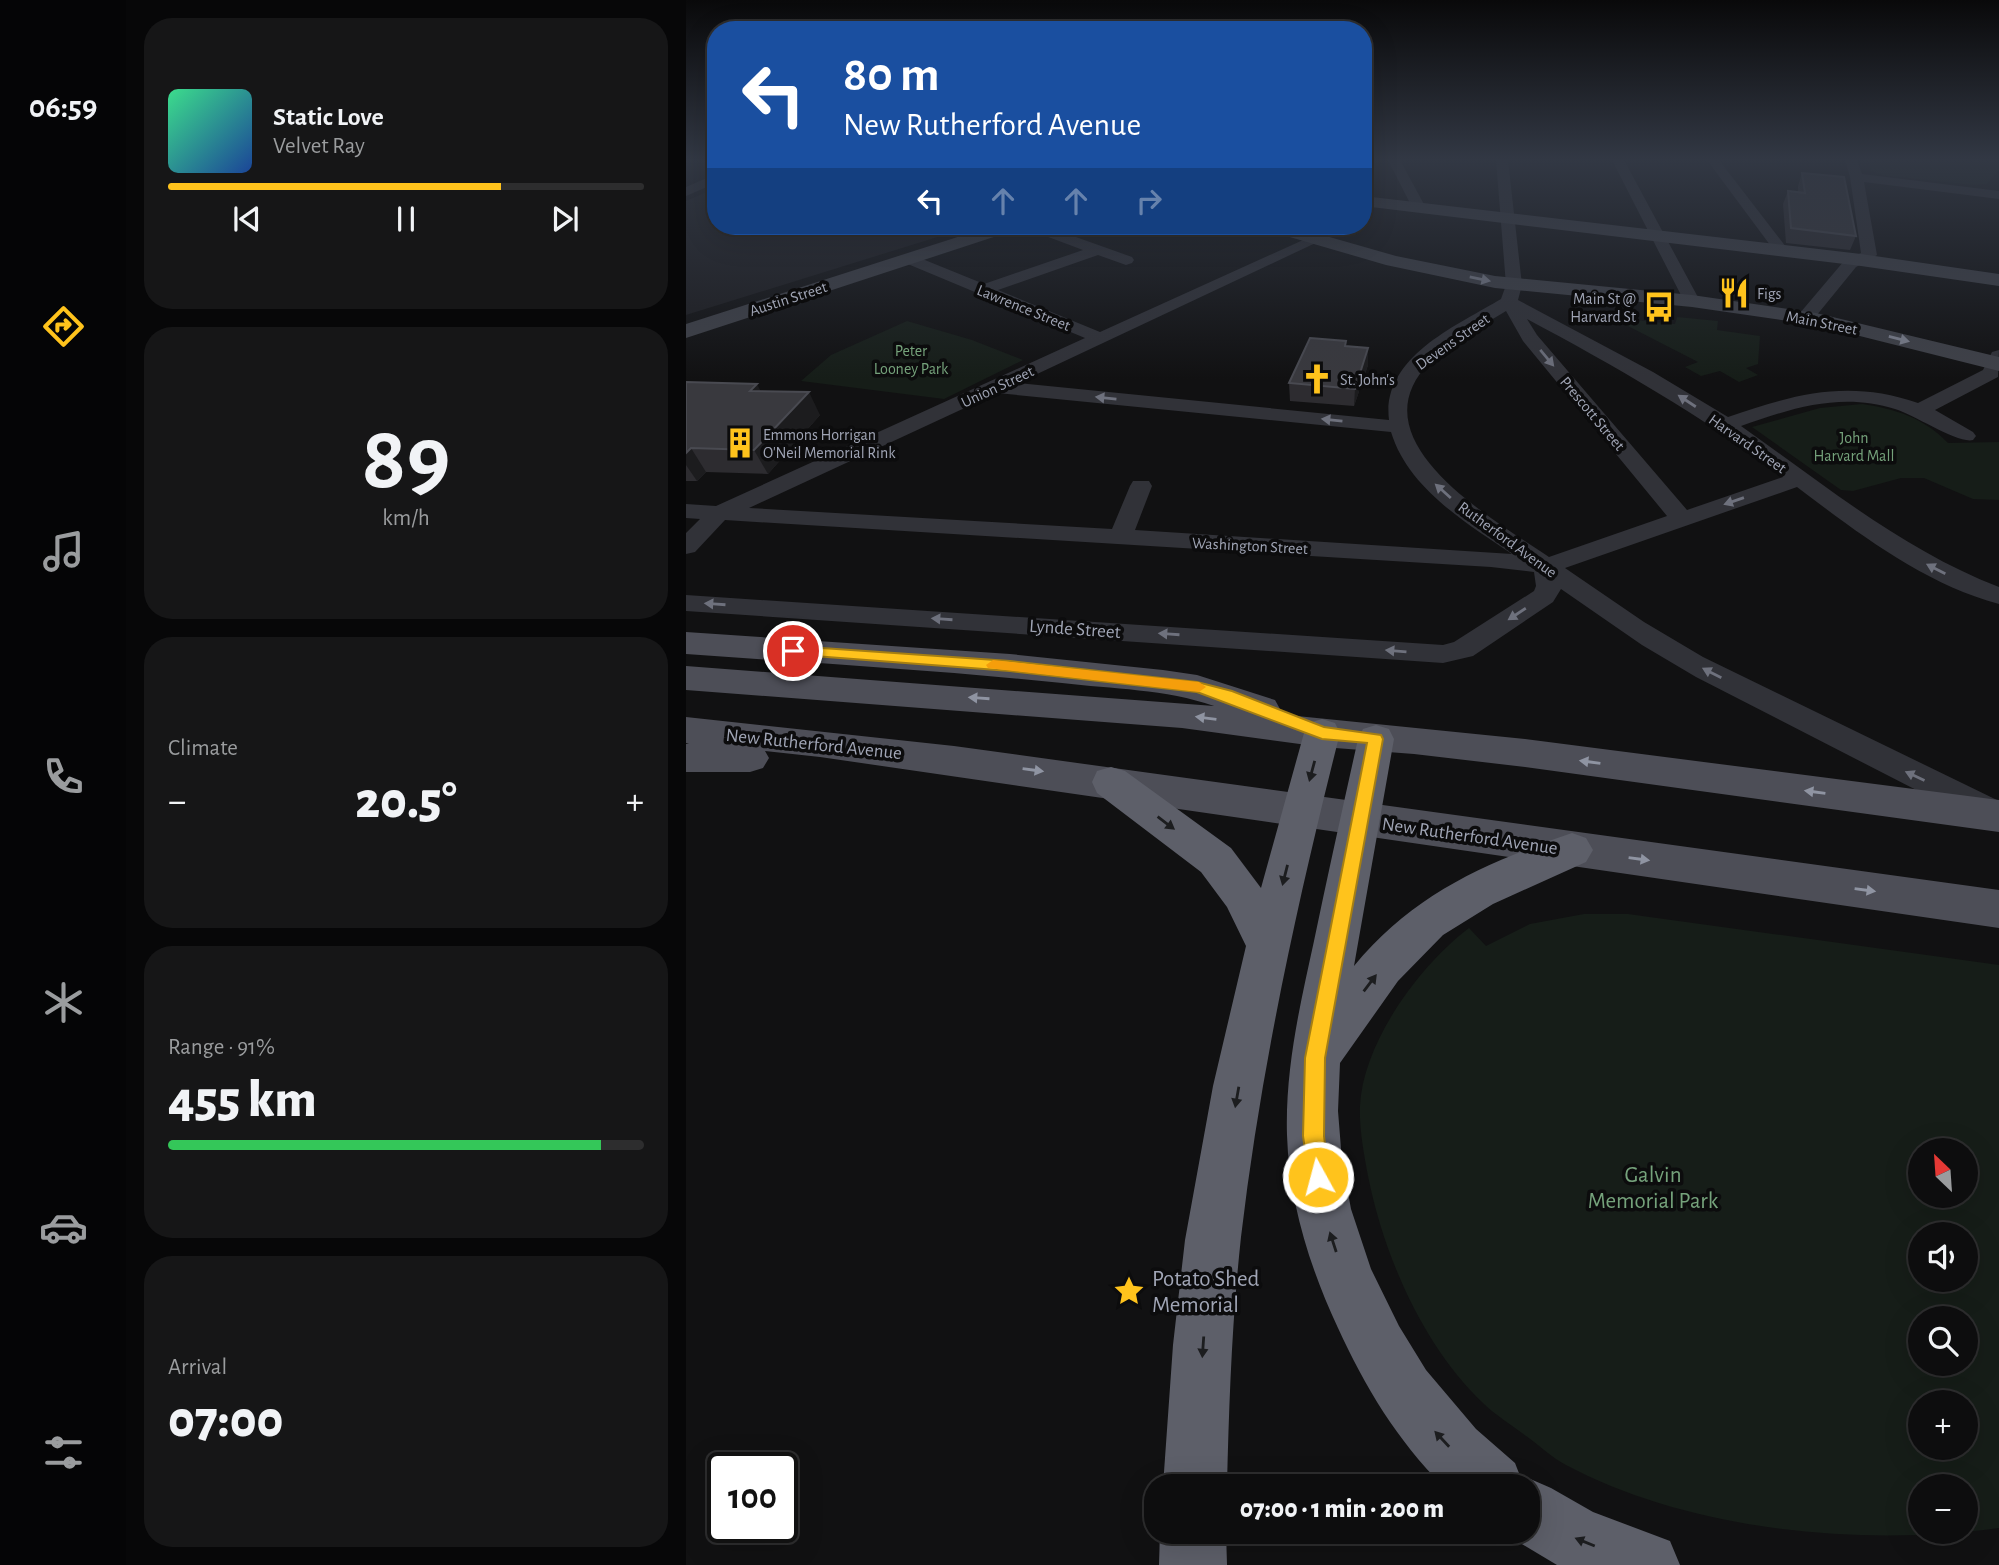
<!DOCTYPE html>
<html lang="en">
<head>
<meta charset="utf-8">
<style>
	:root { --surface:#0d0d0e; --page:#161617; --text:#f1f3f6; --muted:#9a9c9e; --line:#2d2d2e; --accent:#ffc31c }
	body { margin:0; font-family:"Alegreya Sans",sans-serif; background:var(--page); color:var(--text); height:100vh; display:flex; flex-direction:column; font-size:26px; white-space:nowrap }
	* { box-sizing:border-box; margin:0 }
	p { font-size:23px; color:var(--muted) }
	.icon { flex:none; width:38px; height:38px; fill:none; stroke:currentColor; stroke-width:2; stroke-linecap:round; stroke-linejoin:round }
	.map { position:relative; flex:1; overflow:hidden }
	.panel { display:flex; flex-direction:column; gap:18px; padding:18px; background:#070708; width:560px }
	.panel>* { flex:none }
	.guide { position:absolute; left:21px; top:21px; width:665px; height:214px; border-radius:28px; box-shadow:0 7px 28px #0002,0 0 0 2px var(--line); background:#1a4fa0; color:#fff; overflow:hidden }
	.needle { width:46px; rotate:335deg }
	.buttons { position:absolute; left:1222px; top:1138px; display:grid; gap:14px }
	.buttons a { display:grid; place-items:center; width:70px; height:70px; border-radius:50%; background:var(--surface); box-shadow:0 7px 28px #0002,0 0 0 2px var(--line); font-size:35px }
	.speed { position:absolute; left:21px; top:1452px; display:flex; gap:14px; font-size:35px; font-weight:700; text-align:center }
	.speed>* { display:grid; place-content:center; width:91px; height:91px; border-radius:50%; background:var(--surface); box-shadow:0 7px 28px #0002,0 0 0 2px var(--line); line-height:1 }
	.speed .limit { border:4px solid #111; border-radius:10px; background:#fff; color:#111 }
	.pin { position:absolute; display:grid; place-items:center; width:60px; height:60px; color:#fff; margin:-30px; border:4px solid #fff; border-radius:50%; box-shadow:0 2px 7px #0007 }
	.me { position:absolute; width:77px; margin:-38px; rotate:353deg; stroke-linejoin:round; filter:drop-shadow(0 0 5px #0008) }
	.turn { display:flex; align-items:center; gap:24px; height:147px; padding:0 21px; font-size:32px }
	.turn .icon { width:91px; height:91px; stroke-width:2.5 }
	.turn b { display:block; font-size:49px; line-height:60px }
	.lanes { display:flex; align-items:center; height:66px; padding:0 21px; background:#0003; justify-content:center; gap:35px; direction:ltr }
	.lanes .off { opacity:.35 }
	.big { font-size:52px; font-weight:800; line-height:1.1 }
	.panel .tile { flex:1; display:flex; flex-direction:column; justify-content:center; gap:10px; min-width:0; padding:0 24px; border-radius:28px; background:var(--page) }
	.panel .dial { align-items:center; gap:0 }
	.dial b { font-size:91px; line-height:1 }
	.song { display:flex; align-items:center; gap:21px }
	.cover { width:84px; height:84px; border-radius:10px; background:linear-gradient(135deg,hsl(150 70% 55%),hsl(220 70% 35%)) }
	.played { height:7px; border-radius:4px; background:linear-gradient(90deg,var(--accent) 70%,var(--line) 70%) }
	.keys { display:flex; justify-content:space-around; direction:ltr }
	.heat { display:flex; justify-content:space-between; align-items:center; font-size:38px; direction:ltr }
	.charge { height:10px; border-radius:5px; background:linear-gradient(90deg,#34c759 91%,var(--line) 0) }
	.trip { position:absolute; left:458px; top:1474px; width:396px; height:70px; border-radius:28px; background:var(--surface); box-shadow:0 7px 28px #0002,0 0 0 2px var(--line); font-weight:800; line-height:70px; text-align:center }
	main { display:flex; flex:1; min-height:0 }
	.tabs { display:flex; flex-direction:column; width:126px; justify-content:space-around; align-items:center; background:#050506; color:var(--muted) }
	.tabs .icon { width:49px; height:49px }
	.tabs .current { color:var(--accent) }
	.tabs b { font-size:32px; color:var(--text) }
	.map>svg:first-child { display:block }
</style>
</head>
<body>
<main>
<nav class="tabs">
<b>06:59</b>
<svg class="icon current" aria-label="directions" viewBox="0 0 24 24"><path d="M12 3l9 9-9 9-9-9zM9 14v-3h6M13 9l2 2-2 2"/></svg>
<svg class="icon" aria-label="music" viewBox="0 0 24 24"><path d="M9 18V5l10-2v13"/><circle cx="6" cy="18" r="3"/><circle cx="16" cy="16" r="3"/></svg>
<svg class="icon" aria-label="phone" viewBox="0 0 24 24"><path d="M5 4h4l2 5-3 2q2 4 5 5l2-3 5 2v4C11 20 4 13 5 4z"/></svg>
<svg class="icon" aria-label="climate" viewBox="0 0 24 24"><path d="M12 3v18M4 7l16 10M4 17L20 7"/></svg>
<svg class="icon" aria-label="car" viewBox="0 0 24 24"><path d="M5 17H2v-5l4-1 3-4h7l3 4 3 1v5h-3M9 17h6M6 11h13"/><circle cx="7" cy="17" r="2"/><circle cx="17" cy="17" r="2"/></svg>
<svg class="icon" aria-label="filters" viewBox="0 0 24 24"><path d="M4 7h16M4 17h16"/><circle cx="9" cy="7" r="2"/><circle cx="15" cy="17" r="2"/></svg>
</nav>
<section class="panel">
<div class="tile">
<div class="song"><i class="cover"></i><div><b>Static Love</b><p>Velvet Ray</p></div></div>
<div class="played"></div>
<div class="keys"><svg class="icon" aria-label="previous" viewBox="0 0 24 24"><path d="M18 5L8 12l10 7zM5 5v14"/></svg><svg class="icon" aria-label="pause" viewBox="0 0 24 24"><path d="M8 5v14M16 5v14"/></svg><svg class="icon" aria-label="next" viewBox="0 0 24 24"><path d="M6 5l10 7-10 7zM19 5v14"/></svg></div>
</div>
<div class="tile dial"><b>89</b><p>km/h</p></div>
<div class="tile"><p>Climate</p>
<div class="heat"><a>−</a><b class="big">20.5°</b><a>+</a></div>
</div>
<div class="tile"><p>Range · 91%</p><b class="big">455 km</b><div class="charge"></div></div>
<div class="tile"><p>Arrival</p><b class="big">07:00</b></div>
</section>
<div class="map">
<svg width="1313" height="1565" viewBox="0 0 1313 1565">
	<rect width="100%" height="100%" fill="#111112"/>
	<polygon fill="#1c1c1f" points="30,188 30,226 287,226 0,315 0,201"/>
	<g fill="#161d18" fill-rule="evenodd">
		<polygon points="1182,160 1313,160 1313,169 1301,184 1287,185 1195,175 1185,171"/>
		<polygon points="991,317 1032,321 1031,330 1074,336 1072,364 1060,368 1072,375 1053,382 1034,371 1015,376 999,367 1012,362 938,324 939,319 989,324"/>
		<polygon points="221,321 286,340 337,360 258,399 115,381 145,355"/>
		<path d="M1176 404C1210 409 1238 418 1262 443L1313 442V500L1287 499 1238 478H1215L1167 491 1155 490 1066 427 1134 408Z"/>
		<path d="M898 914H942L1313 965V1528C1176 1547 1004 1531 880 1465 866 1458 853 1445 840 1436 826 1425 809 1415 797 1403 737 1346 698 1256 682 1176 678 1154 673 1129 674 1106 677 1042 734 965 783 928L800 946 844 924ZM1234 1150H1279V1195H1234ZM1234 1234H1279V1279H1234ZM1234 1318H1279V1363H1234ZM1234 1402H1279V1447H1234ZM1234 1486H1279V1531H1234Z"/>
	</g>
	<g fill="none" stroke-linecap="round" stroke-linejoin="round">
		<g fill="#313238" fill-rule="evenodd">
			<polygon points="702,160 714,160 740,208 738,211 728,211"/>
			<path d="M810 160H822L836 285 832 300 967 372 1042 417C1109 394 1162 379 1232 403L1297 370 1306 352 1313 350 1312 377 1249 410 1287 432 1290 436 1287 440C1272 444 1229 415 1209 409 1155 392 1106 408 1055 426 1139 485 1217 550 1313 587V604C1238 584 1172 533 1111 487L879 568 958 622 1017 657 1313 801V824L1308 826 1297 822 1240 795 1010 677 956 645 875 589 867 602 787 656 757 663 0 611V595L757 645 768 642 848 591 850 586 848 572 805 567 39 520 9 552 0 554V533L14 519 0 518V504L30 506 399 338 217 262 215 259 217 256H229L298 284 397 250 341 229 339 226H359L446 257 448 260 446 263 440 265 412 255 312 290 414 332 626 236 631 235 638 239 332 383 703 420C695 357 772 325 815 299L820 285ZM820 311 837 341 981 516 863 557C809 520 666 441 744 362 765 340 794 327 820 311ZM841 319C931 367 1016 416 1097 477L1001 510 851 335ZM311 393 705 432C722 488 780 523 826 554L449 530 466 486 463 481H447L444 486 426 529 63 508Z"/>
			<polygon points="926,160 938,160 1014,301 1012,305 1000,305 998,301"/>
			<polygon points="1021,160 1033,160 1100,247 1103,250 1100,253 1090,253"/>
			<polygon points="1159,160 1171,160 1176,174 1313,191 1313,199 1178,182 1191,255 1170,267 1126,321 1114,321 1111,317 1114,313 1158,261 1175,253 1164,177"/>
			<polygon points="30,174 30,183 0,196 0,187"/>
		</g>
		<g fill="#3f4148" fill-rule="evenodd">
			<polygon points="677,196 1175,254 1313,274 1313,286 1175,266 677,206"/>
			<polygon points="306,226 332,226 329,230 0,338 0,324"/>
			<polygon points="577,226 605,226 710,256 809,276 1006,295 1130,313 1313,357 1313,371 1130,325 1006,307 809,288 700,265 580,230"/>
		</g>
		<g fill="#4d4e57" fill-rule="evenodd">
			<path d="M0 632 324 654 477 670 511 675 589 700 594 709 591 714 839 739 1313 800V832L839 767 728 754 636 747 496 728 0 690V666L528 706C480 689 426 689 376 683 251 670 125 663 0 654Z"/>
			<polygon points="0,717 268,746 1313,890 1313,928 134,757 79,751 83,758 77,768 64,772 0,772 0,744 3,744 0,743"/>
		</g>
		<g fill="#5d5f69" fill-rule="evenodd">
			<path d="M636 719 649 723 654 733C612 899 575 1067 555 1237 546 1320 543 1403 541 1486H477L487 1345 499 1240 527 1086 560 946 541 907 515 872 411 793 406 782 411 771 425 767 439 771 545 848 575 888 618 733 623 723Z"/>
			<path d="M690 725 703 729 708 739 668 966C727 894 799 863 886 833L900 838 907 850 900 862 807 904 757 935 712 981 654 1063 652 1111 656 1161 665 1209 685 1269 713 1326 740 1370 790 1429 829 1463 836 1481 842 1478 865 1488 907 1512 984 1541 994 1565H871L819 1534 818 1531H842V1486H757C711 1440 679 1387 652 1328 624 1268 603 1202 601 1135 599 1069 614 1005 628 941 642 874 657 806 672 739L677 729Z"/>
			<polygon points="474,1531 540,1531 541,1565 473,1565"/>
		</g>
	</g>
	<g fill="#2d2c30">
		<polygon points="1116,173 1170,236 1164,250 1100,243 1097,204 1102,191 1112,192 1112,186"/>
		<polygon points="660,347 682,348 682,365 668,406 604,401 603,383"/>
		<polygon points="0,382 74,391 134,415 82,474 20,472 11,481 0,481"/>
	</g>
	<g fill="#1c1c1e">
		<polygon points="682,348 682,365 668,406 669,389"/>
		<polygon points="71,384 83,407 64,391"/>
		<polygon points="123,392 134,415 82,474 68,450"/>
		<polygon points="5,448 20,472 11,481 0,465 0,453"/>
	</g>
	<g fill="#39393e" stroke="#494a51" stroke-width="2">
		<polygon points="1116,173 1158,177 1170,236 1105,228 1102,191 1119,193"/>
		<polygon points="624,338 660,341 659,346 682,348 669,389 603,383"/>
		<polygon points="0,382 71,384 64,391 123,392 68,450 5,448 0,453"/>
	</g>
	<defs><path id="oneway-solid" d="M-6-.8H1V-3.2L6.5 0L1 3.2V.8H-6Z" transform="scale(1.75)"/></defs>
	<g fill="#7e828f">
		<use href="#oneway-solid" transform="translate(794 279) rotate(12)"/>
		<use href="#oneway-solid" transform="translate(1213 339) rotate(14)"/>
	</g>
	<g fill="#6e717d">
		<use href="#oneway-solid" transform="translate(861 358) rotate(50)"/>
		<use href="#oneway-solid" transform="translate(420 398) rotate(-174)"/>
		<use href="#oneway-solid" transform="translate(1001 401) rotate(-147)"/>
		<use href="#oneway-solid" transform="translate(646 420) rotate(-174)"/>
		<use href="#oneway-solid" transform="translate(757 491) rotate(-138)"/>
		<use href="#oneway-solid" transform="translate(1048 501) rotate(161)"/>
		<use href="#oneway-solid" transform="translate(1250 569) rotate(-153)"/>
		<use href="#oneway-solid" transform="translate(29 604) rotate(-176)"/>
		<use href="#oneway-solid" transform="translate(831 614) rotate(147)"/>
		<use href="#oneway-solid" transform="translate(256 619) rotate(-176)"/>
		<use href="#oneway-solid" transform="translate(483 634) rotate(-176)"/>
		<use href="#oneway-solid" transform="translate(710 651) rotate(-175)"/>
		<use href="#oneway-solid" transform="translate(1026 673) rotate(-153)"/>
		<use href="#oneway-solid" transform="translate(1229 776) rotate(-155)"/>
	</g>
	<g fill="#8f94a2">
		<use href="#oneway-solid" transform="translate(293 698) rotate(-176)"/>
		<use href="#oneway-solid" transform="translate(520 718) rotate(-173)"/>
		<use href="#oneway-solid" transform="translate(904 762) rotate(-172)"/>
		<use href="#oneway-solid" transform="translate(347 770) rotate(8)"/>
		<use href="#oneway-solid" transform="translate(1129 792) rotate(-172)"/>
		<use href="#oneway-solid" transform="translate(953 859) rotate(8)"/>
		<use href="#oneway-solid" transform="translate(1179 890) rotate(8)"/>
	</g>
	<g fill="#1c1d1f">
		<use href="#oneway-solid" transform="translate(626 771) rotate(105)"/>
		<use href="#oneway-solid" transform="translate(480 823) rotate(37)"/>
		<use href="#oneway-solid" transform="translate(599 875) rotate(104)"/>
		<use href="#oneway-solid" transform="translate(684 983) rotate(-53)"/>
		<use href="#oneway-solid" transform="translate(551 1097) rotate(100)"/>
		<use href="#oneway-solid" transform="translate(647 1242) rotate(-108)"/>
		<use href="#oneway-solid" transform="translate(517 1347) rotate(94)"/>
		<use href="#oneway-solid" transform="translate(756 1439) rotate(-133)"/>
		<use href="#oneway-solid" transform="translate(899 1542) rotate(-158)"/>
	</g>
	<linearGradient id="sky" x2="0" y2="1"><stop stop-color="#09090a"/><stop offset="0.42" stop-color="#323844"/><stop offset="1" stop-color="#323844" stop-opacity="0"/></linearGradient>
	<rect width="1313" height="379" fill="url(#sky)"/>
	<polygon fill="#ffc31c" stroke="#a67f12" stroke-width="2" points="107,646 324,661 511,682 546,691 638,727 695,735 697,739 639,1058 638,1136 643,1177 640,1185 632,1188 624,1185 617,1136 619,1058 681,743 636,739 511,692 324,671 102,654 100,651"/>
	<polygon fill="#f59e0b" points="307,660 513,682 520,687 513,692 302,668 300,665"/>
	<defs>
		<g id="restaurant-bare" transform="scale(2.415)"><path d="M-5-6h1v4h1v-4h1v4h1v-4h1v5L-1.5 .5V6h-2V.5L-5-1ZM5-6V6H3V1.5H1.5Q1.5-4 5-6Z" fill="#ffc31c" stroke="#0c0c0d" stroke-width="2.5" paint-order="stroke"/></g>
		<g id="bus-bare" transform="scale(2.415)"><path d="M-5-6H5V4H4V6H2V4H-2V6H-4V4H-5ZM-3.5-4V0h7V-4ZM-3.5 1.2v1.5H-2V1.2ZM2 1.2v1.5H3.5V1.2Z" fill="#ffc31c" stroke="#0c0c0d" stroke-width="2.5" paint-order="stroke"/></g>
		<g id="church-bare" transform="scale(2.415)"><path d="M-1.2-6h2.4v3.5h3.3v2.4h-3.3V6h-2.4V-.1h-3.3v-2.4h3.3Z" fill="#ffc31c" stroke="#0c0c0d" stroke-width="2.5" paint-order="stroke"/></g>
		<g id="building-bare" transform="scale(2.415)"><path d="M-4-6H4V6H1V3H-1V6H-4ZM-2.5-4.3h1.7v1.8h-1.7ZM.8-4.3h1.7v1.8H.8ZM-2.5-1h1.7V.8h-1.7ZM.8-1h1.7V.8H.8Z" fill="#ffc31c" stroke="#0c0c0d" stroke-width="2.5" paint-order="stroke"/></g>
		<g id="sight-bare" transform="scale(2.415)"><path d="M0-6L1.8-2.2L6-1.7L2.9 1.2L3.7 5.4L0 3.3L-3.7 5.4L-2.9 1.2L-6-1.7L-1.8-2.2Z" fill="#ffc31c" stroke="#0c0c0d" stroke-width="2.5" paint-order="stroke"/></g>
	</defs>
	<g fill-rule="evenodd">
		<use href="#restaurant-bare" x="1048" y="293"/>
		<use href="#bus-bare" x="973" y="307"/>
		<use href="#church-bare" x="631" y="379"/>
		<use href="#building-bare" x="54" y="443"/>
		<use href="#sight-bare" x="443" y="1291"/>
	</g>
	<g text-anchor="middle" stroke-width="7" stroke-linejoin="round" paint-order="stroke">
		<g font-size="16" fill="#a0a5b5" stroke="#0c0c0d" text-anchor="start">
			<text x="1071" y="299">Figs</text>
			<text x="950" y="304" text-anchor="end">Main St @<tspan x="950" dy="18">Harvard St</tspan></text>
			<text x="654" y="385">St. John's</text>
			<text x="77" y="440">Emmons Horrigan<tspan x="77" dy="18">O'Neil Memorial Rink</tspan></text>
		</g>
		<g font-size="16" fill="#a0a5b5" stroke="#0c0c0d">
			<text transform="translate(102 298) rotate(-18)" y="6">Austin Street</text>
			<text transform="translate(338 307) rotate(22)" y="6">Lawrence Street</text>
			<text transform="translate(1136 322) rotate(11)" y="6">Main Street</text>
			<text transform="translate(766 341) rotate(-35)" y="6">Devens Street</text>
			<text transform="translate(311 386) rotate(-25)" y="6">Union Street</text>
			<text transform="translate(907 413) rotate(50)" y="6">Prescott Street</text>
			<text transform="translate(1062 443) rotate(35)" y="6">Harvard Street</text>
			<text transform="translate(822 539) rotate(36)" y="6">Rutherford Avenue</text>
			<text transform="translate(564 545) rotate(3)" y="6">Washington Street</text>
		</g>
		<g font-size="16" fill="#75a27b" stroke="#0c0c0d">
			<text x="225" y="356">Peter<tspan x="225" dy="18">Looney Park</tspan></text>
			<text x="1168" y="443">John<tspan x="1168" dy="18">Harvard Mall</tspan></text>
		</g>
		<g font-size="19" fill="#a0a5b5" stroke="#0c0c0d">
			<text transform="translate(389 628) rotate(4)" y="7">Lynde Street</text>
			<text transform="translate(128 743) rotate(6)" y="7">New Rutherford Avenue</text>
			<text transform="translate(784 835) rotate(8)" y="7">New Rutherford Avenue</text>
		</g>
		<g font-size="23" fill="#75a27b" stroke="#0c0c0d">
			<text x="967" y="1182">Galvin<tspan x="967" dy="26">Memorial Park</tspan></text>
		</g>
		<g font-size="23" fill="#a0a5b5" stroke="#0c0c0d" text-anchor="start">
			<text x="466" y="1286">Potato Shed<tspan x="466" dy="26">Memorial</tspan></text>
		</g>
	</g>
</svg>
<div class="buttons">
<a><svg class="needle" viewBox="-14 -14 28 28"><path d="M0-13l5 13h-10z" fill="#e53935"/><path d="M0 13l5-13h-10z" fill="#9a9c9e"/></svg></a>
<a><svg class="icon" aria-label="sound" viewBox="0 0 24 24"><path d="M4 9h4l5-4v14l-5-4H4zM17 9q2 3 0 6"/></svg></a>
<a><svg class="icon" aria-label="search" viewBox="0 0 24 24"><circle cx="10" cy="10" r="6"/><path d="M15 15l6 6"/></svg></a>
<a>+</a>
<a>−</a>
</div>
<div class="speed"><div class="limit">100</div></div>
<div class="pin" style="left:107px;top:651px;background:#d93025"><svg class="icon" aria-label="arrive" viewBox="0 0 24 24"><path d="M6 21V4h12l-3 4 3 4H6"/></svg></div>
<svg class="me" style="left:632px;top:1177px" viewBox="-20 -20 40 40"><circle r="17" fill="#ffc31c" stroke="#fff" stroke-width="3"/><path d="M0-11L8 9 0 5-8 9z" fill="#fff"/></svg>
<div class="trip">07:00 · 1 min · 200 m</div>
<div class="guide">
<div class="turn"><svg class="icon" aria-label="left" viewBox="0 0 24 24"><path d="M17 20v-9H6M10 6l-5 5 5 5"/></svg><div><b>80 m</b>New Rutherford Avenue</div></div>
<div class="lanes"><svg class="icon" aria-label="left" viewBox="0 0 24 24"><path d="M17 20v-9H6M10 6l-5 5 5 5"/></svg><svg class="icon off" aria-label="ahead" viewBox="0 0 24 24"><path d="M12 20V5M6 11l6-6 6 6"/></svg><svg class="icon off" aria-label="ahead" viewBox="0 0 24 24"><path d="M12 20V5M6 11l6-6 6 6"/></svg><svg class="icon off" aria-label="right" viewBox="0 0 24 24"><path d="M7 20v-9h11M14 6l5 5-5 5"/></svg></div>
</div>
</div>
</main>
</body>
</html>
